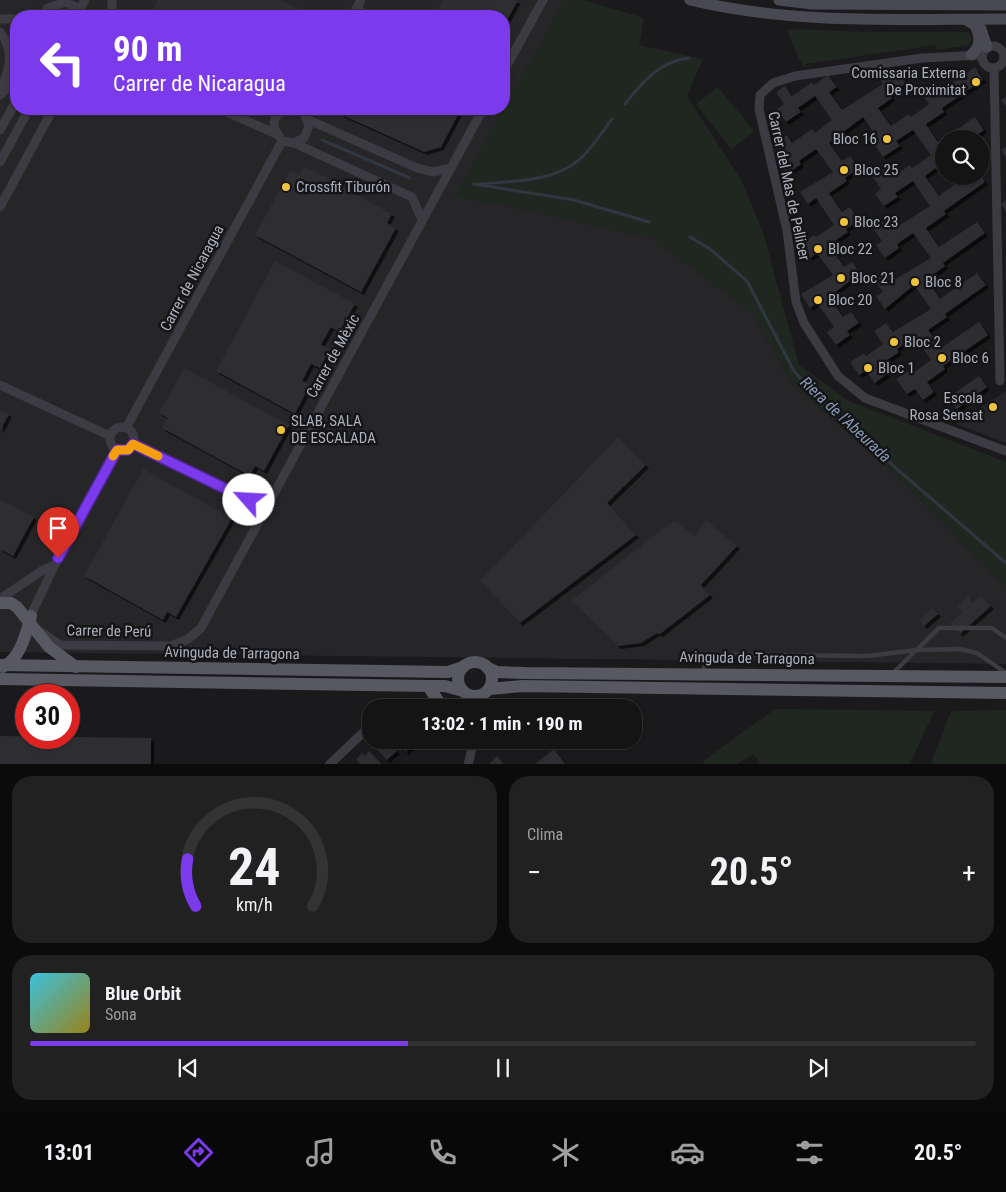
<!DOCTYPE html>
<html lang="es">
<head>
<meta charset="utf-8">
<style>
	:root { --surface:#141415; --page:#212122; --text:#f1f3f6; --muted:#9d9ea0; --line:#333334; --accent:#7c3aed }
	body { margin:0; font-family:"Roboto Condensed",sans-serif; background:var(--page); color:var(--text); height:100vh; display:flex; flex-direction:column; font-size:19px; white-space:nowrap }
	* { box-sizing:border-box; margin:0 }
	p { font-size:16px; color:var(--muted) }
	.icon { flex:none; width:28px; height:28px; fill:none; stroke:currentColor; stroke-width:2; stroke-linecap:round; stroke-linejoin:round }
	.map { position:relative; height:764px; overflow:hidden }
	.details { display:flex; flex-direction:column; gap:12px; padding:12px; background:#0b0b0c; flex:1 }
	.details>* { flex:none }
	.top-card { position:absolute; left:10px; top:10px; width:500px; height:105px; border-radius:20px; box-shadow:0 1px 4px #0004,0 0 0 1px var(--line); background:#7c3aed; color:#fff; overflow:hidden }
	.fabs { position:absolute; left:935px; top:130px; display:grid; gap:10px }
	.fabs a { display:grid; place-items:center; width:55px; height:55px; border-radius:50%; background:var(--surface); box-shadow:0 1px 4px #0004,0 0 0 1px var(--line); font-size:25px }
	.speed { position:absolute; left:15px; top:684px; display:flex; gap:10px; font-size:25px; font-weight:700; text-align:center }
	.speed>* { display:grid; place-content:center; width:65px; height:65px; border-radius:50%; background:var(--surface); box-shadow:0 1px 4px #0004,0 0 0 1px var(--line); line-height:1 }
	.speed .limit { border:8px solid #d22; background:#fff; color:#111 }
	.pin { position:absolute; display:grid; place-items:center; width:42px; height:42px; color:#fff; margin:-51px -21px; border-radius:50% 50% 50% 0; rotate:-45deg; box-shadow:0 0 5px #0007 }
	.pin .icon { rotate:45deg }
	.me { position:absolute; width:55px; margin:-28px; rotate:296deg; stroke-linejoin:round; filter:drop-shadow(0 0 4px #0008) }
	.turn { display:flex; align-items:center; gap:18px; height:105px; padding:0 20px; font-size:22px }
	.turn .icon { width:65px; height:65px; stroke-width:2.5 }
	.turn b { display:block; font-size:35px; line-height:42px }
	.big { font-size:38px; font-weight:700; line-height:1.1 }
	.details .card { flex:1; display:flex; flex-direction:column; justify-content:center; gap:8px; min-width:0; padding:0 18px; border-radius:20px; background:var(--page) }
	.details .dial { align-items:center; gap:0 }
	.dial svg { height:130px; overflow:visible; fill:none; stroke:var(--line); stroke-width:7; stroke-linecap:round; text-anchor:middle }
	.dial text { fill:var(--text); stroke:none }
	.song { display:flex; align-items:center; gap:15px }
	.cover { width:60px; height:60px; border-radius:8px; background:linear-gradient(135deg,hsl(190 70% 55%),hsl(50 70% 35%)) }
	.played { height:5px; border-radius:2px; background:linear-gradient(90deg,var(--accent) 40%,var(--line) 40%) }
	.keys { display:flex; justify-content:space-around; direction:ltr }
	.heat { display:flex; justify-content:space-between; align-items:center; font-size:28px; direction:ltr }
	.details .tiles { flex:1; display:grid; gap:12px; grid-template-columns:1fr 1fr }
	.card:last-child { grid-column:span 2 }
	.trip { position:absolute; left:362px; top:699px; width:280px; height:50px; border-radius:20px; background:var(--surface); box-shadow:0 1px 4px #0004,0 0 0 1px var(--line); font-weight:700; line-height:50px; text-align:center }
	.menu { display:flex; height:80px; justify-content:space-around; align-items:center; background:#080808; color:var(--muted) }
	.menu .icon { width:35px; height:35px }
	.menu .active { color:var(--accent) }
	.menu b { font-size:22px; color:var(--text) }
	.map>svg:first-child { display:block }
</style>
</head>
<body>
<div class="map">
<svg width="1006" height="765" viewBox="0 0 1006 765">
	<defs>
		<filter id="shadow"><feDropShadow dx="3" dy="3" stdDeviation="0" flood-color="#0009"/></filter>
	</defs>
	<rect width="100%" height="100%" fill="#1a1a1c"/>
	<g fill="#262629" fill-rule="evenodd">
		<path d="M0 0H565L455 196 554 216 653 239 753 313 791 384 894 473 1006 587V664L0 652ZM16 16H504V109H16Z"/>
		<polygon points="1006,391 1006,443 956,424"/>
	</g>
	<g fill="#202721">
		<polygon points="565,0 584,0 644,18 639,45 703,59 687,96 741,180 763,232 799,365 849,401 1006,462 1006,587 894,473 791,384 753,313 653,239 554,216 454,196"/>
		<path d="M788 29 870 32H968L972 38 969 45 937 50 936 45 805 64V68C801 64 788 35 788 29Z"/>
		<polygon points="718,87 754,131 731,149 696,104"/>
		<polygon points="775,709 934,711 910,764 761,764 753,754 737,764 705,764 703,761"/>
		<polygon points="1006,710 1006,764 931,764 951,711"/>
	</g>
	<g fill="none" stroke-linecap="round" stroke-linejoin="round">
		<g stroke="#303740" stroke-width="3">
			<path d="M625 104C642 82 660 61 689 58"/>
			<polyline points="262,109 264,110"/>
			<polyline points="322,140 410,178"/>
			<polyline points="474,184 574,200 649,222"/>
			<path d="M480 184C514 181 558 182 583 156 594 145 603 131 612 119"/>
			<polyline points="690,237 710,249 747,281 794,371 810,389 898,470 1006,563"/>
		</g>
	</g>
	<g fill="#2d2d30" filter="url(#shadow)">
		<polygon points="158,0 279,0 317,16 151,16"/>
		<polygon points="443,0 518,0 505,24 504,16 439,16 435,14"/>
		<polygon points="882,65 889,74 896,69 906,83 890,94 892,98 878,108 891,126 909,114 911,117 929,104 920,91 931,83 937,93 975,67 983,80 942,108 944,112 926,124 938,142 975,117 984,130 971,139 944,139 944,158 942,159 944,162 925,176 939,196 966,176 981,176 985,182 944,211 946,214 926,228 939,247 977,222 985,233 943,263 945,266 927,279 940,299 977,273 986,285 945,314 947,317 928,330 941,348 979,322 988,335 943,366 945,369 927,382 934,392 923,400 915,389 907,394 896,379 911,369 913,373 931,360 915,336 897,349 899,352 880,365 887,374 875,383 866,371 859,375 850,362 864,353 866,356 883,344 874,331 886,323 893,332 931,309 914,285 885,309 876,296 883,292 874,280 885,272 892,281 931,258 913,233 897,244 899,248 885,258 876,245 882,241 873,228 885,220 892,230 930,206 913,181 895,193 898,197 884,206 875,194 881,189 872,176 884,168 891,178 910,165 912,168 931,155 913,130 896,141 900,146 883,157 872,141 877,137 863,117 829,143 842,161 850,156 859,168 845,178 847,181 829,193 842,212 850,207 859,220 846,229 848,232 829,245 844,267 852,262 860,273 829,297 843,317 851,312 859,323 847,331 850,335 836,345 827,332 834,327 817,303 810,308 801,294 833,275 817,253 810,258 800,244 814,235 816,237 834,225 816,198 808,204 800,192 833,172 816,149 799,161 801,164 786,175 776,160 783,155 775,143 787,135 792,143 812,129 815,133 832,120 815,96 798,108 801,112 786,122 777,109 784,104 776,92 785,86 792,96 812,82 814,85 828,75 837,87 829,92 842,110 883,84 873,71"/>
		<polygon points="1006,97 1006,107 1001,100"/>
		<polygon points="343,109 461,109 441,147 424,152 340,114"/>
		<polygon points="1006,147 1006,158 1001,150"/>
		<polygon points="304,166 392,214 387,223 396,228 361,292 255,235 290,171 299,175"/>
		<polygon points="1006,200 1006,212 1001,204"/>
		<polygon points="275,261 355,304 339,332 331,327 321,345 330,349 320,368 311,364 302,381 310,385 295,414 216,371"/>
		<polygon points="184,368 289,425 264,471 255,466 250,476 162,428 168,418 159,413"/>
		<polygon points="979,376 987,387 957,409 949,397"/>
		<polygon points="0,410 9,414 0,431"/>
		<polygon points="618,437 646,465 607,503 636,535 520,623 480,581"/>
		<polygon points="143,469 232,518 176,617 167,612 163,620 84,576"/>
		<polygon points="0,499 34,517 13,556 0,549"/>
		<polygon points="706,520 737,546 701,585 710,595 660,634 657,633 641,643 618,646 571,601 666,526 674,521 696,536"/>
		<polygon points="981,595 991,606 960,634 950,623 962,612 957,606 968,596 973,602"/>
		<polygon points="933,608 938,614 924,626 919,620"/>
		<polygon points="0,736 151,738 151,765 0,765"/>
		<polygon points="381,740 386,740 397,751 387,760 374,746"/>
		<polygon points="395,740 418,740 406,752"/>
		<polygon points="554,749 566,765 534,765"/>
		<polygon points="369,751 381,763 380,765 361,765 356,759 362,753 365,756"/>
		<polygon points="497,756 505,765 488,765"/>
	</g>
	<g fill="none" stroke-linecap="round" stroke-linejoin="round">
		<g stroke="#3b3b41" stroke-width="4.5">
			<polyline points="357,7 367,12"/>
			<polyline points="703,673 707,654 867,656 917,650 960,649 977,653 1006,673"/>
			<polyline points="892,674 939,628 992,628 1006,638"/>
		</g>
		<g stroke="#3b3b41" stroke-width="9">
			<polyline points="80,9 85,0"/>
			<polyline points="42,16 48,8 65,2 80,9 84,16"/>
			<polyline points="112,16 112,0"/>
			<polyline points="352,16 361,0"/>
			<polyline points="0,19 16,19"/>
			<path d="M0 32C16 53 9 70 0 92"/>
			<circle cx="993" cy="57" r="11"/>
			<polyline points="982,55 922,58 795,76 773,83 760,95 759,109 787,231 796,302 804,323 838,376 865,398 1006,451"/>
			<polyline points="994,68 1000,381"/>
			<polyline points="504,71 543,0"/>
			<polyline points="0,95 16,80"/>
			<polyline points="220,109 276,134"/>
			<polyline points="285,109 275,117 274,127 282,141 294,143 304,138 309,126 304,113 298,109"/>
			<polyline points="309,120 417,168 433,172 451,168"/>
			<polyline points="0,130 16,101"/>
			<polyline points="294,143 412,197 422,220"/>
			<polyline points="0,162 29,109"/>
			<polyline points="0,207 53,109"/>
			<polyline points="0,385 110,436"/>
			<circle cx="122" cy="439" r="12"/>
			<polyline points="126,428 282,141"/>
			<polyline points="133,444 266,508"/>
			<polyline points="0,599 43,570 54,565"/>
			<polyline points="32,613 58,558 117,450"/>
			<polyline points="41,632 60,645 171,646 188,639 201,628 483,109"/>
			<polyline points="329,765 371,725"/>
			<polyline points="468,765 474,740"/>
		</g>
		<g stroke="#494a51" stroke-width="11">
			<path d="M690 0C794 25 900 19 1006 19"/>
			<polyline points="779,0 812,4 1006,5"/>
			<polyline points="965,19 981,29 987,47"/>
			<path d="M971 55C979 48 981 38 976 28"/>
		</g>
		<g stroke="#575860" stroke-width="12">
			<polyline points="0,603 11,603 17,607 49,647 76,667"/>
			<circle cx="475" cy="679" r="17"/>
			<polyline points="0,665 448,672 463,667"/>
			<path d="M3 667C21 658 26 633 31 616"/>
			<polyline points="488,668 497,672 524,673 1006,677"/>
			<polyline points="0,679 428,686 445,686 463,691"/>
			<polyline points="428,686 443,708"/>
			<polyline points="489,689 523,686 1006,693"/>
		</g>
	</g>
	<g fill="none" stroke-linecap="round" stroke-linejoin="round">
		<g stroke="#51269a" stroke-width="12">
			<polyline id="route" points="58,558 117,450 128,450 133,444 249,500"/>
		</g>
		<use href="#route" stroke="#7c3aed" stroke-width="9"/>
		<polyline stroke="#f59e0b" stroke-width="9" points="113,456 117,450 128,450 133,444 158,456"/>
	</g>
	<g fill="#efc33e" stroke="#151517" stroke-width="2">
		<circle cx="976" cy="82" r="5"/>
		<circle cx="887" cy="139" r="5"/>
		<circle cx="844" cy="170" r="5"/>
		<circle cx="286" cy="187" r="5"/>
		<circle cx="844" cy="222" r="5"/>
		<circle cx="818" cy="249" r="5"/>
		<circle cx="841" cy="278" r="5"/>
		<circle cx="915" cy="282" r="5"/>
		<circle cx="818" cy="300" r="5"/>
		<circle cx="894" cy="342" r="5"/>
		<circle cx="942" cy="358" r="5"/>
		<circle cx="868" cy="368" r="5"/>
		<circle cx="993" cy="407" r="5"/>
		<circle cx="281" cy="430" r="5"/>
	</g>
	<g text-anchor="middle" stroke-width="5" stroke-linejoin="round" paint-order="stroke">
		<g font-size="15" fill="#acb0bb" stroke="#151517" text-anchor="start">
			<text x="966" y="78" text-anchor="end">Comissaria Externa<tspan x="966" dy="17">De Proximitat</tspan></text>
			<text x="877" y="144" text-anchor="end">Bloc 16</text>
			<text x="854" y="175">Bloc 25</text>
			<text x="296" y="192">Crossfit Tiburón</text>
			<text x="854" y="227">Bloc 23</text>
			<text x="828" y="254">Bloc 22</text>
			<text x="851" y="283">Bloc 21</text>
			<text x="925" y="287">Bloc 8</text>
			<text x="828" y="305">Bloc 20</text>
			<text x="904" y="347">Bloc 2</text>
			<text x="952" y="363">Bloc 6</text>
			<text x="878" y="373">Bloc 1</text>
			<text x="983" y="403" text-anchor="end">Escola<tspan x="983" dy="17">Rosa Sensat</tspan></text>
			<text x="291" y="426">SLAB, SALA<tspan x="291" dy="17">DE ESCALADA</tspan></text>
		</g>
		<g font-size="15" fill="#acb0bb" stroke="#151517">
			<text transform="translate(789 186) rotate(78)" y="5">Carrer del Mas de Pellicer</text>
			<text transform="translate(192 278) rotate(-62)" y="5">Carrer de Nicaragua</text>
			<text transform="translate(333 356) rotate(-61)" y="5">Carrer de Mèxic</text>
			<text transform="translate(109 631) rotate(1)" y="5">Carrer de Perú</text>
			<text transform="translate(232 653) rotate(1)" y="5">Avinguda de Tarragona</text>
			<text transform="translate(747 658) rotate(1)" y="5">Avinguda de Tarragona</text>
		</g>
		<g font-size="16" font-style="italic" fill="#859ab5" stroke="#151517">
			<text transform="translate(846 419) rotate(43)" y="6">Riera de l'Abeurada</text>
		</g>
	</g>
</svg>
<div class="fabs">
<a><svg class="icon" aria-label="search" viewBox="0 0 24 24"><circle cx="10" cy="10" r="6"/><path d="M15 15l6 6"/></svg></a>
</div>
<div class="speed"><div class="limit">30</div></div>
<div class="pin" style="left:58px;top:558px;background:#d93025"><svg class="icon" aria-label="arrive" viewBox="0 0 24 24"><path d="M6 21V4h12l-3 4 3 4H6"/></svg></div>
<svg class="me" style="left:249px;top:500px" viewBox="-20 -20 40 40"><circle r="19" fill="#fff"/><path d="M0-13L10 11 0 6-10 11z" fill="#7c3aed"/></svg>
<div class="trip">13:02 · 1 min · 190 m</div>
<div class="top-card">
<div class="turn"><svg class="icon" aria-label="left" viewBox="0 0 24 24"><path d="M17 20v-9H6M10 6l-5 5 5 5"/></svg><div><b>90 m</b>Carrer de Nicaragua</div></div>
</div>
</div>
<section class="details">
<div class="tiles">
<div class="card dial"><svg viewBox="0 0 100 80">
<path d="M14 69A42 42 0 1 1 86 69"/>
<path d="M14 69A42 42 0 0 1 9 40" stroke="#7c3aed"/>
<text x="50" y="56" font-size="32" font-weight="700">24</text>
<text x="50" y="72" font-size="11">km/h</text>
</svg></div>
<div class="card"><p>Clima</p>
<div class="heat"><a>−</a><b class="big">20.5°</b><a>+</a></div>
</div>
<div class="card">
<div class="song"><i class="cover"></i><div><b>Blue Orbit</b><p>Sona</p></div></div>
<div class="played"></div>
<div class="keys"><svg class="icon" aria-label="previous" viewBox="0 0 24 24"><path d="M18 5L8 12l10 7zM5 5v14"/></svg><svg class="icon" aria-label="pause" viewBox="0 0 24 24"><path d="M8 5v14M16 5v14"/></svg><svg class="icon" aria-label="next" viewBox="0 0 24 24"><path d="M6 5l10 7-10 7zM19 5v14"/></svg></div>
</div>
</div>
</section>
<nav class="menu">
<b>13:01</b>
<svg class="icon active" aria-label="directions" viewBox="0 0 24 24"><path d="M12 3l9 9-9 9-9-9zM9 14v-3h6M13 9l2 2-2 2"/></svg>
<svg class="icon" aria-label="music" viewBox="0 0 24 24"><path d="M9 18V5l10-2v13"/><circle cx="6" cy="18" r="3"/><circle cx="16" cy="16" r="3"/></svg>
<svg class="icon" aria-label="phone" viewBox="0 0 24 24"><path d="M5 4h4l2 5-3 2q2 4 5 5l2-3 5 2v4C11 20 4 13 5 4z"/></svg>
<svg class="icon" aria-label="climate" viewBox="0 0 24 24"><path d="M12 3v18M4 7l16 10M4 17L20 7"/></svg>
<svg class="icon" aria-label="car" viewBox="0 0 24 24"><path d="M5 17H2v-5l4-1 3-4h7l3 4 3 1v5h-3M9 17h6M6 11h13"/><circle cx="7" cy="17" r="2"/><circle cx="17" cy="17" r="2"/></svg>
<svg class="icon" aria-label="filters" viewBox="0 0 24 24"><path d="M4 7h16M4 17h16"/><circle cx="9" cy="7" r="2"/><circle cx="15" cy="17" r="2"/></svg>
<b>20.5°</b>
</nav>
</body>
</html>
